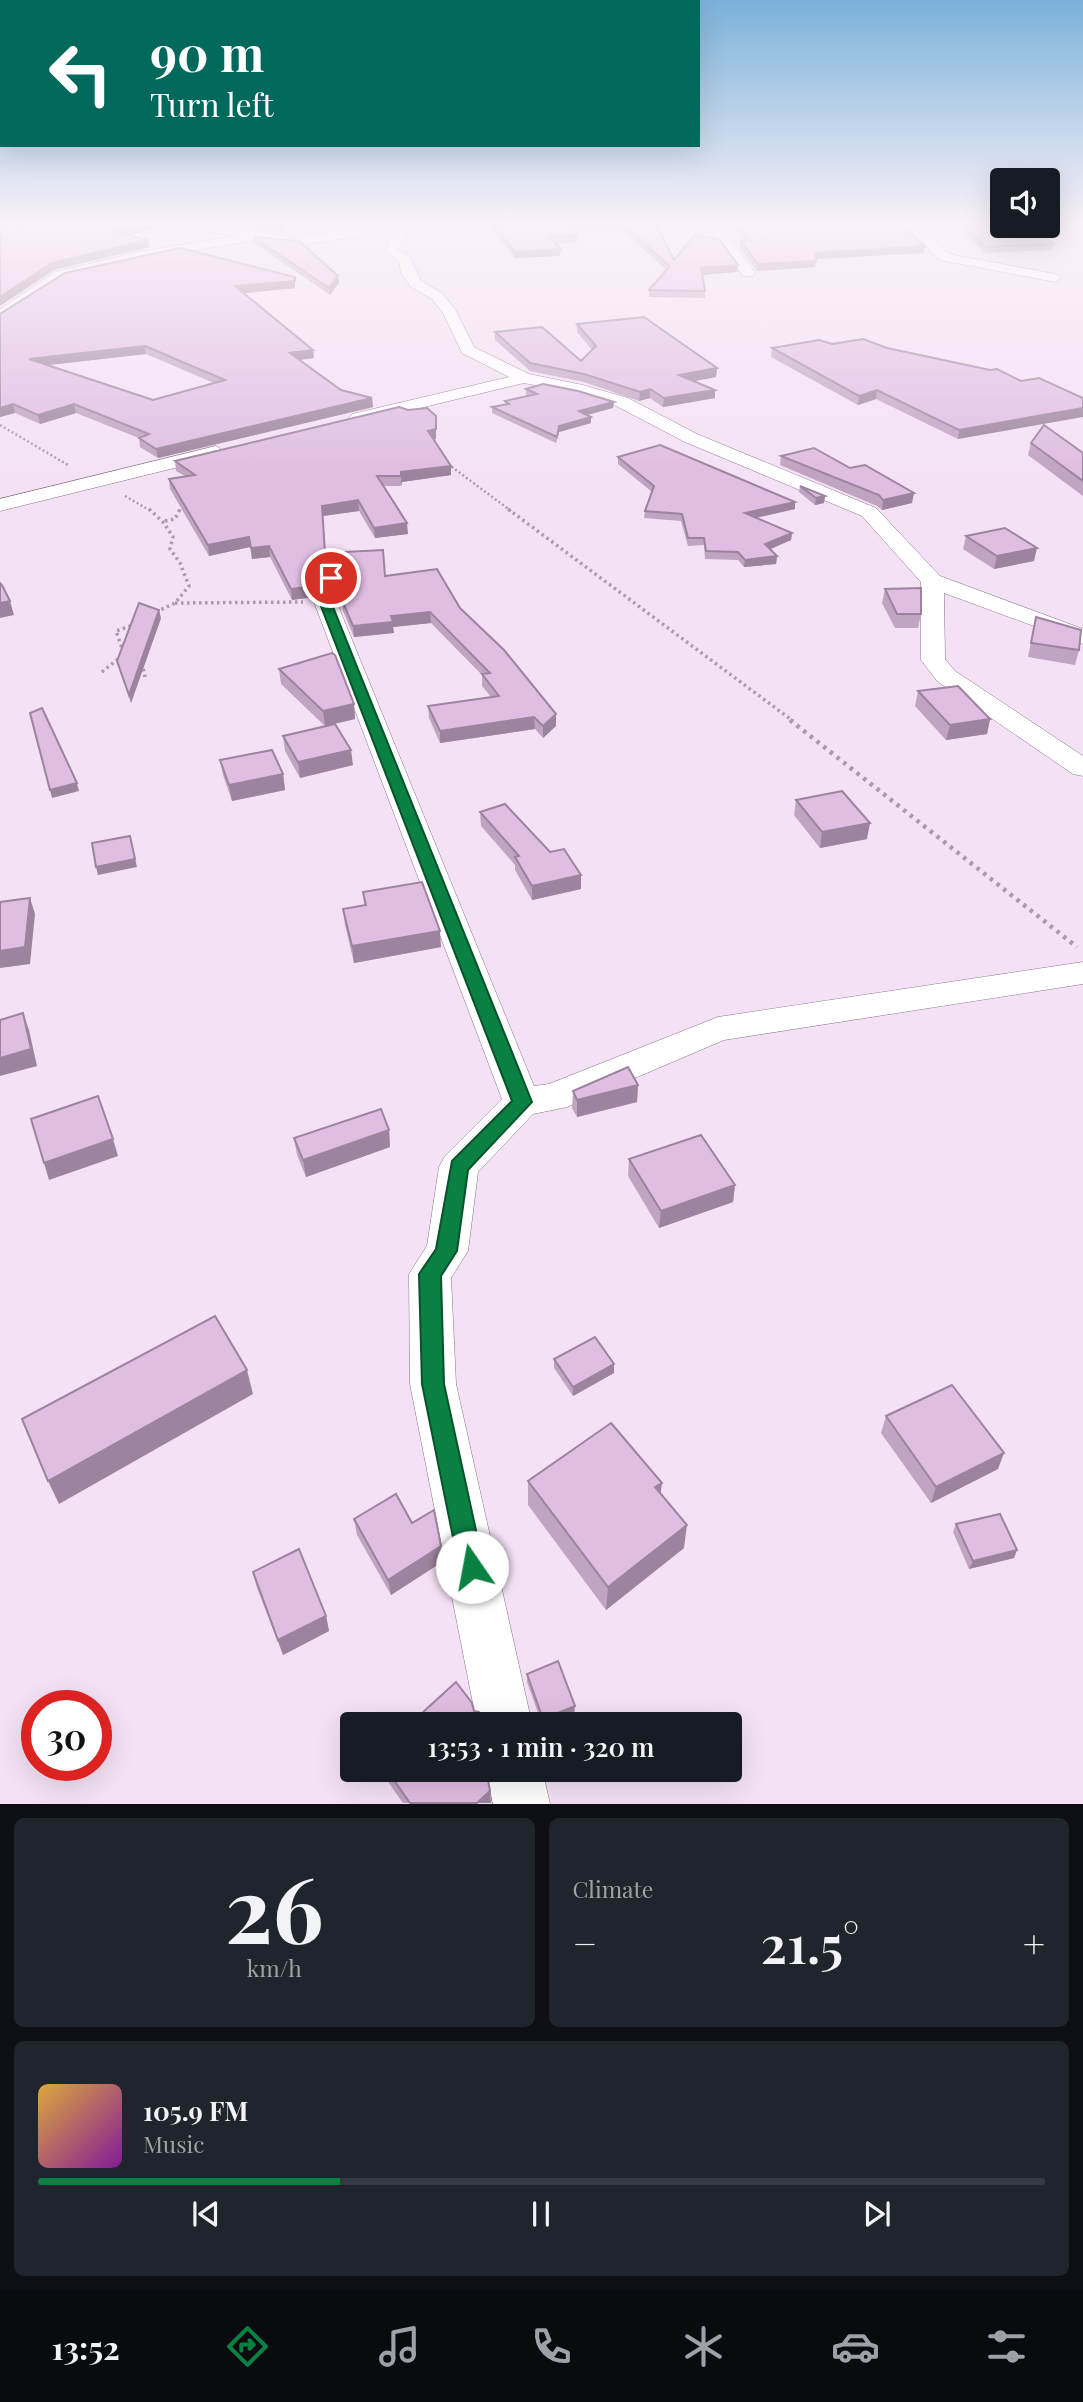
<!DOCTYPE html>
<html lang="en">
<head>
<meta charset="utf-8">
<style>
	:root { --surface:#171b24; --page:#20242c; --text:#f1f3f6; --muted:#9ea1a6; --line:#363941; --accent:#0b8043 }
	body { margin:0; font-family:"Playfair Display",serif; background:var(--page); color:var(--text); height:100vh; display:flex; flex-direction:column; font-size:26px; white-space:nowrap }
	* { box-sizing:border-box; margin:0 }
	p { font-size:23px; color:var(--muted) }
	.icon { flex:none; width:38px; height:38px; fill:none; stroke:currentColor; stroke-width:2; stroke-linecap:round; stroke-linejoin:round }
	.map { position:relative; height:1804px; overflow:hidden }
	.sheet { display:flex; flex-direction:column; gap:14px; padding:14px; background:#0d0f14; flex:1 }
	.sheet>* { flex:none }
	.hud { position:absolute; left:0px; top:0px; width:700px; height:147px; box-shadow:0 7px 28px #0002; background:#00695c; color:#fff; overflow:hidden }
	.buttons { position:absolute; left:990px; top:168px; display:grid; gap:14px }
	.buttons a { display:grid; place-items:center; width:70px; height:70px; border-radius:7px; background:var(--surface); box-shadow:0 7px 28px #0002; font-size:35px }
	.speed { position:absolute; left:21px; top:1690px; display:flex; gap:14px; font-size:35px; font-weight:700; text-align:center }
	.speed>* { display:grid; place-content:center; width:91px; height:91px; border-radius:50%; background:var(--surface); box-shadow:0 7px 28px #0002; line-height:1 }
	.speed .limit { border:10px solid #d22; background:#fff; color:#111 }
	.pin { position:absolute; display:grid; place-items:center; width:60px; height:60px; color:#fff; margin:-30px; border:4px solid #fff; border-radius:50%; box-shadow:0 2px 7px #0007 }
	.me { position:absolute; width:77px; margin:-38px; rotate:348deg; stroke-linejoin:round; filter:drop-shadow(0 0 5px #0008) }
	.turn { display:flex; align-items:center; gap:24px; height:147px; padding:0 35px; font-size:32px }
	.turn .icon { width:91px; height:91px; stroke-width:2.5 }
	.turn b { display:block; font-size:49px; line-height:60px }
	.big { font-size:52px; font-weight:600; line-height:1.1 }
	.sheet .tile { flex:1; display:flex; flex-direction:column; justify-content:center; gap:10px; min-width:0; padding:0 24px; border-radius:10px; background:var(--page) }
	.sheet .dial { align-items:center; gap:0 }
	.dial b { font-size:91px; line-height:1 }
	.song { display:flex; align-items:center; gap:21px }
	.cover { width:84px; height:84px; border-radius:10px; background:linear-gradient(135deg,hsl(40 70% 55%),hsl(290 70% 35%)) }
	.played { height:7px; border-radius:4px; background:linear-gradient(90deg,var(--accent) 30%,var(--line) 30%) }
	.keys { display:flex; justify-content:space-around; direction:ltr }
	.heat { display:flex; justify-content:space-between; align-items:center; font-size:38px; direction:ltr }
	.sheet .tiles { flex:1; display:grid; gap:14px; grid-template-columns:1fr 1fr }
	.tile:last-child { grid-column:span 2 }
	.trip { position:absolute; left:340px; top:1712px; width:402px; height:70px; border-radius:7px; background:var(--surface); box-shadow:0 7px 28px #0002; font-weight:600; line-height:70px; text-align:center }
	.dock { display:flex; height:112px; justify-content:space-around; align-items:center; background:#090b0e; color:var(--muted) }
	.dock .icon { width:49px; height:49px }
	.dock .on { color:var(--accent) }
	.dock b { font-size:32px; color:var(--text) }
	.map>svg:first-child { display:block }
</style>
</head>
<body>
<div class="map">
<svg width="1083" height="1804" viewBox="0 0 1083 1804">
	<rect width="100%" height="100%" fill="#f4e1f5"/>
	<g fill="none" stroke-linecap="round" stroke-linejoin="round">
		<g stroke="#847485" stroke-width="1">
			<g id="street">
				<polygon points="31,222 108,222 102,226 0,231 0,223"/>
				<polygon points="188,222 205,222 295,238 385,222 412,222 398,249 410,257 421,281 442,293 455,309 474,347 529,374 583,385 628,398 697,434 876,508 940,576 1083,629 1083,644 944,593 945,659 955,671 1083,756 1083,776 1073,774 937,681 921,660 921,582 862,516 685,442 616,406 579,394 524,383 358,423 352,422 349,418 352,414 509,377 462,353 443,313 432,299 411,287 401,273 399,262 385,250 398,226 354,237 295,246 258,240 142,259 65,278 0,320 0,309 55,272 142,251 235,236 206,231"/>
				<polygon points="706,222 718,222 755,273 753,276 743,276"/>
				<polygon points="901,222 914,222 949,254 1055,274 1062,278 1055,282 940,260"/>
				<polygon points="216,446 225,452 223,456 0,511 0,499"/>
				<path d="M331 571 339 573C345 582 344 595 337 603L534 1086 549 1084 718 1017 1083 962V984L724 1040 567 1107 533 1114 478 1172 468 1251 451 1278 456 1384 532 1724H477L410 1384 409 1274 427 1246 439 1167 445 1156 502 1099 314 602C321 591 317 583 323 573Z"/>
				<polygon points="486,1769 542,1769 550,1804 493,1804"/>
			</g>
		</g>
		<g stroke="#aa9bab" stroke-width="2.5" stroke-dasharray="2 2.5" stroke-linecap="butt">
			<polyline points="0,425 68,465"/>
			<polyline points="448,464 511,511"/>
			<polyline points="125,496 151,511"/>
			<polyline points="179,511 186,507"/>
		</g>
		<g stroke="#aa9bab" stroke-width="3.5" stroke-dasharray="2.5 3.5" stroke-linecap="butt">
			<polyline points="149,509 164,523 173,537 170,549 180,563 189,586 175,603 156,612"/>
			<polyline points="508,509 793,721"/>
			<polyline points="165,521 175,519 180,509"/>
			<polyline points="175,603 303,602"/>
			<polyline points="142,663 145,677"/>
			<polyline points="102,672 124,654 116,631 133,625"/>
		</g>
		<polyline stroke="#aa9bab" stroke-width="4.5" stroke-dasharray="3.5 5" stroke-linecap="butt" points="790,720 1077,947"/>
		<use href="#street" fill="#fff" fill-rule="evenodd"/>
	</g>
	<g fill="#c1a3c2" fill-rule="evenodd">
		<polygon points="237,222 328,222 280,225 283,227 284,233 238,225"/>
		<polygon points="485,222 655,222 674,260 738,265 737,272 702,275 705,291 705,298 649,297 649,290 666,270 622,230 572,231 577,236 577,243 555,243 560,256 515,258"/>
		<polygon points="730,222 897,222 924,253 816,259 815,267 757,271 739,247 740,240 744,240"/>
		<polygon points="962,222 1003,222 1054,244 1052,250 985,253 963,232"/>
		<polygon points="253,237 339,283 330,295 254,243"/>
		<path d="M295 277V288L244 293 313 350 314 358 300 360 341 390 372 398 373 407 158 458 140 447 139 438 76 413 40 424 15 413 0 417V314ZM146 354 214 383 153 400 48 365Z"/>
		<polygon points="577,324 717,368 716,377 694,381 715,390 715,398 663,407 650,398 639,401 584,382 530,371 495,340 495,332 581,361 592,350 577,332"/>
		<polygon points="832,344 887,348 1021,381 958,439 876,399 858,405 771,357 772,348"/>
		<polygon points="526,389 613,408 587,415 591,417 591,423 559,432 556,443 492,413 492,407 505,405 505,401 528,396 526,395"/>
		<polygon points="434,439 451,466 451,475 402,482 401,486 384,486 408,534 375,538 359,511 323,516 325,553 460,608 556,714 556,726 543,738 535,729 440,743 429,718 428,706 491,697 482,686 482,675 431,623 393,627 394,633 354,637 343,611 340,591 343,579 340,570 322,570 314,597 292,600 270,557 252,559 250,547 209,556 170,489 169,479 185,476 176,471 175,461 436,439"/>
		<polygon points="1031,443 1083,453 1083,496 1028,455"/>
		<polygon points="781,456 850,468 912,503 882,510 877,506 780,465"/>
		<polygon points="618,457 795,509 757,518 792,533 791,540 770,549 777,556 776,564 744,567 738,560 705,559 704,545 688,546 681,521 644,518 645,511 652,492 618,464"/>
		<polygon points="800,486 825,496 824,503 815,505 799,492"/>
		<polygon points="966,536 1034,561 994,569 963,549"/>
		<polygon points="885,589 921,614 918,628 895,628 882,603"/>
		<polygon points="1036,617 1079,650 1075,665 1028,657"/>
		<polygon points="161,618 131,703 117,661"/>
		<polygon points="279,669 354,704 355,719 325,726 281,684"/>
		<polygon points="918,691 990,719 987,734 946,740 915,706"/>
		<polygon points="283,736 353,765 300,778 285,751"/>
		<polygon points="220,760 283,774 285,790 232,801 223,775"/>
		<polygon points="796,800 867,839 820,848 794,815"/>
		<polygon points="480,812 581,889 532,900 515,870 515,865 481,826"/>
		<polygon points="363,892 441,947 354,963 345,925 343,909 364,905"/>
		<polygon points="638,1085 637,1102 577,1117 572,1108 573,1091"/>
		<polygon points="389,1130 390,1147 306,1177 297,1155 294,1138"/>
		<polygon points="629,1159 735,1185 733,1202 659,1228 628,1176"/>
		<polygon points="554,1359 614,1373 573,1396 554,1368"/>
		<polygon points="886,1416 998,1469 931,1503 881,1433"/>
		<polygon points="528,1481 661,1494 684,1548 606,1610 528,1505"/>
		<polygon points="354,1519 412,1523 442,1562 391,1595 357,1535"/>
		<polygon points="956,1524 1017,1550 1014,1558 969,1569 953,1532"/>
		<polygon points="253,1572 326,1616 329,1631 283,1655 257,1588"/>
		<polygon points="527,1674 575,1706 574,1713 549,1724 542,1724 527,1682"/>
		<polygon points="379,1769 486,1769 491,1803 403,1803"/>
	</g>
	<g fill="#9d849e">
		<polygon points="151,222 174,222 117,239 115,232"/>
		<polygon points="274,222 328,222 274,225"/>
		<polygon points="411,222 466,222 412,228"/>
		<polygon points="148,240 150,247 54,270 0,306 0,297 52,263"/>
		<polygon points="925,246 924,253 815,259 816,253"/>
		<polygon points="561,249 560,256 515,258 515,252"/>
		<polygon points="816,261 815,267 757,271 758,264"/>
		<polygon points="738,265 737,272 701,275 701,268"/>
		<polygon points="338,276 339,283 330,295 329,288"/>
		<polygon points="295,277 295,288 236,294 235,286"/>
		<polygon points="145,346 146,354 31,367 29,359"/>
		<polygon points="313,350 314,358 291,361 290,353"/>
		<polygon points="717,368 716,377 679,384 679,375"/>
		<polygon points="650,389 650,398 639,401 640,392"/>
		<polygon points="715,390 715,398 663,407 664,398"/>
		<polygon points="877,390 876,399 858,405 859,396"/>
		<polygon points="372,398 373,407 158,458 156,449"/>
		<polygon points="614,402 613,408 579,417 579,411"/>
		<polygon points="13,404 15,413 0,417 0,408"/>
		<polygon points="74,404 76,413 40,424 38,415"/>
		<polygon points="1083,408 1083,417 958,439 959,430"/>
		<polygon points="591,417 591,423 559,432 556,443 559,426"/>
		<polygon points="436,425 436,439 429,441 428,431"/>
		<polygon points="451,466 451,475 402,482 401,486 401,472"/>
		<polygon points="914,493 912,503 882,510 883,500"/>
		<polygon points="825,496 824,503 815,505 816,498"/>
		<polygon points="358,500 359,511 323,516 326,563 322,506"/>
		<polygon points="795,502 795,509 745,520 745,513"/>
		<polygon points="407,523 408,534 375,538 374,528"/>
		<polygon points="792,533 791,540 764,552 765,544"/>
		<polygon points="249,537 250,547 209,556 208,545"/>
		<polygon points="269,546 270,557 252,559 251,548"/>
		<polygon points="1037,548 1034,561 994,569 997,556"/>
		<polygon points="777,556 776,564 744,567 745,560"/>
		<polygon points="321,560 322,570 314,597 292,600 291,589"/>
		<polygon points="10,601 14,615 0,618 0,603"/>
		<polygon points="159,610 161,618 131,703 129,695"/>
		<polygon points="430,612 431,623 393,627 394,633 354,637 353,626 391,616"/>
		<polygon points="354,704 355,719 325,726 323,711"/>
		<polygon points="556,714 556,726 543,738 543,726"/>
		<polygon points="534,717 535,729 440,743 440,731"/>
		<polygon points="990,719 987,734 946,740 950,725"/>
		<polygon points="351,750 353,765 300,778 298,762"/>
		<polygon points="283,774 285,790 232,801 229,785"/>
		<polygon points="77,783 79,791 52,798 50,790"/>
		<polygon points="870,823 867,839 820,848 822,832"/>
		<polygon points="130,836 137,867 98,875 96,867"/>
		<polygon points="581,875 581,889 532,900 532,886"/>
		<polygon points="30,898 35,914 30,964 0,968 0,951"/>
		<polygon points="440,931 441,947 354,963 352,946"/>
		<polygon points="23,1013 29,1030 37,1066 0,1076 0,1058"/>
		<polygon points="638,1085 637,1102 577,1117 577,1100"/>
		<polygon points="389,1130 390,1147 306,1177 303,1160"/>
		<polygon points="113,1139 118,1156 49,1180 44,1163"/>
		<polygon points="735,1185 733,1202 659,1228 661,1211"/>
		<polygon points="614,1364 614,1373 573,1396 573,1387"/>
		<polygon points="247,1370 253,1394 59,1504 48,1481"/>
		<polygon points="1004,1453 998,1469 931,1503 936,1487"/>
		<polygon points="662,1483 659,1507 655,1487"/>
		<polygon points="687,1525 684,1548 606,1610 608,1587"/>
		<polygon points="441,1546 442,1562 391,1595 388,1580"/>
		<polygon points="1017,1550 1014,1558 969,1569 973,1561"/>
		<polygon points="326,1616 329,1631 283,1655 278,1640"/>
		<polygon points="575,1706 574,1713 549,1724 543,1724 543,1719"/>
		<polygon points="490,1791 491,1803 477,1803"/>
	</g>
	<g fill="#e0bde2" stroke="#9d849e" stroke-width="2" fill-rule="evenodd">
		<polygon points="101,222 151,222 115,232 148,240 52,263 0,297 0,227"/>
		<polygon points="254,222 277,222 283,227"/>
		<polygon points="490,222 655,222 674,260 695,235 719,239 738,265 701,268 705,291 649,290 670,266 622,224 568,224 577,236 549,236 561,249 515,252"/>
		<polygon points="735,222 897,222 925,246 816,253 816,261 758,264 740,240 751,241"/>
		<polygon points="964,222 1003,222 1003,226 1031,226 1054,244 986,247 965,226"/>
		<polygon points="253,237 299,241 338,276 329,288"/>
		<path d="M180 248 295 277V281L235 286 313 350 290 353 341 390 372 398 156 449 139 438 149 434 74 404 38 415 13 404 0 408V314L65 273ZM145 346 225 380 153 400 29 359Z"/>
		<polygon points="644,317 717,368 679,375 715,390 664,398 650,389 640,392 584,374 530,363 495,332 542,327 581,361 596,346 577,324"/>
		<polygon points="863,339 887,348 990,370 997,369 1021,381 1039,378 1083,398 1083,408 959,430 877,390 859,396 772,348 819,340 832,344"/>
		<polygon points="543,384 578,391 614,402 579,411 591,417 559,426 557,437 492,407 509,404 505,401 537,394 526,389"/>
		<polygon points="399,407 408,410 427,408 436,416 436,429 428,431 451,466 401,472 401,476 377,476 407,523 374,528 358,500 322,506 325,553 383,550 385,576 437,569 460,608 504,650 556,714 543,726 534,717 440,731 428,706 499,696 482,674 490,673 430,612 391,616 393,622 353,626 342,600 340,591 344,574 339,560 321,560 313,586 291,589 269,546 251,548 249,537 208,545 169,479 195,475 175,461"/>
		<polygon points="1044,425 1083,453 1083,481 1031,443"/>
		<polygon points="660,445 795,502 745,513 792,533 765,544 777,556 745,560 738,552 706,551 704,538 688,538 682,514 645,511 654,486 618,457"/>
		<polygon points="814,448 850,468 865,465 914,493 883,500 879,495 781,456"/>
		<polygon points="800,486 825,496 816,498"/>
		<polygon points="1005,528 1037,548 997,556 966,536"/>
		<polygon points="0,583 2,585 10,601 0,603"/>
		<polygon points="921,588 921,614 897,614 885,589"/>
		<polygon points="139,603 159,610 129,695 117,661"/>
		<polygon points="1036,617 1081,630 1079,650 1031,643"/>
		<polygon points="332,653 335,655 354,704 323,711 279,669"/>
		<polygon points="958,686 990,719 950,725 918,691"/>
		<polygon points="42,708 77,783 50,790 30,713"/>
		<polygon points="335,724 351,750 298,762 283,736"/>
		<polygon points="272,750 283,774 229,785 220,760"/>
		<polygon points="842,791 870,823 822,832 796,800"/>
		<polygon points="505,804 550,852 564,849 581,875 532,886 515,857 519,856 480,812"/>
		<polygon points="130,836 135,859 96,867 92,843"/>
		<polygon points="422,882 440,931 352,946 343,909 366,905 363,892"/>
		<polygon points="30,898 25,947 0,951 0,902"/>
		<polygon points="23,1013 31,1049 0,1058 0,1020"/>
		<polygon points="628,1067 638,1085 577,1100 573,1091"/>
		<polygon points="98,1096 113,1139 44,1163 31,1119"/>
		<polygon points="381,1109 389,1130 303,1160 294,1138"/>
		<polygon points="701,1135 735,1185 661,1211 629,1159"/>
		<polygon points="215,1316 247,1370 48,1481 22,1419"/>
		<polygon points="595,1337 614,1364 573,1387 554,1359"/>
		<polygon points="952,1385 1004,1453 936,1487 886,1416"/>
		<polygon points="611,1423 662,1483 655,1487 687,1525 608,1587 528,1481"/>
		<polygon points="396,1494 412,1523 434,1510 441,1546 388,1580 354,1519"/>
		<polygon points="1000,1514 1017,1550 973,1561 956,1524"/>
		<polygon points="299,1549 326,1616 278,1640 253,1572"/>
		<polygon points="558,1661 575,1706 543,1719 527,1674"/>
		<polygon points="456,1682 472,1703 474,1711 479,1712 487,1724 410,1724"/>
		<polygon points="386,1769 486,1769 490,1791 477,1803 410,1803"/>
	</g>
	<linearGradient id="sky" x2="0" y2="1"><stop stop-color="#7bb1d9"/><stop offset="0.47" stop-color="#faf2fa"/><stop offset="1" stop-color="#faf2fa" stop-opacity="0"/></linearGradient>
	<rect width="1083" height="474" fill="url(#sky)"/>
	<polygon fill="#0b8043" stroke="#07532c" stroke-width="2" points="331,574 337,578 337,596 331,602 532,1102 468,1170 457,1251 441,1276 444,1384 484,1567 481,1576 472,1580 463,1576 459,1567 422,1384 419,1274 436,1249 452,1161 512,1101 319,601 325,595 326,578"/>
</svg>
<div class="buttons">
<a><svg class="icon" aria-label="sound" viewBox="0 0 24 24"><path d="M4 9h4l5-4v14l-5-4H4zM17 9q2 3 0 6"/></svg></a>
</div>
<div class="speed"><div class="limit">30</div></div>
<div class="pin" style="left:331px;top:578px;background:#d93025"><svg class="icon" aria-label="arrive" viewBox="0 0 24 24"><path d="M6 21V4h12l-3 4 3 4H6"/></svg></div>
<svg class="me" style="left:472px;top:1567px" viewBox="-20 -20 40 40"><circle r="19" fill="#fff"/><path d="M0-13L10 11 0 6-10 11z" fill="#0b8043"/></svg>
<div class="trip">13:53 · 1 min · 320 m</div>
<div class="hud">
<div class="turn"><svg class="icon" aria-label="left" viewBox="0 0 24 24"><path d="M17 20v-9H6M10 6l-5 5 5 5"/></svg><div><b>90 m</b>Turn left</div></div>
</div>
</div>
<section class="sheet">
<div class="tiles">
<div class="tile dial"><b>26</b><p>km/h</p></div>
<div class="tile"><p>Climate</p>
<div class="heat"><a>−</a><b class="big">21.5°</b><a>+</a></div>
</div>
<div class="tile">
<div class="song"><i class="cover"></i><div><b>105.9 FM</b><p>Music</p></div></div>
<div class="played"></div>
<div class="keys"><svg class="icon" aria-label="previous" viewBox="0 0 24 24"><path d="M18 5L8 12l10 7zM5 5v14"/></svg><svg class="icon" aria-label="pause" viewBox="0 0 24 24"><path d="M8 5v14M16 5v14"/></svg><svg class="icon" aria-label="next" viewBox="0 0 24 24"><path d="M6 5l10 7-10 7zM19 5v14"/></svg></div>
</div>
</div>
</section>
<nav class="dock">
<b>13:52</b>
<svg class="icon on" aria-label="directions" viewBox="0 0 24 24"><path d="M12 3l9 9-9 9-9-9zM9 14v-3h6M13 9l2 2-2 2"/></svg>
<svg class="icon" aria-label="music" viewBox="0 0 24 24"><path d="M9 18V5l10-2v13"/><circle cx="6" cy="18" r="3"/><circle cx="16" cy="16" r="3"/></svg>
<svg class="icon" aria-label="phone" viewBox="0 0 24 24"><path d="M5 4h4l2 5-3 2q2 4 5 5l2-3 5 2v4C11 20 4 13 5 4z"/></svg>
<svg class="icon" aria-label="climate" viewBox="0 0 24 24"><path d="M12 3v18M4 7l16 10M4 17L20 7"/></svg>
<svg class="icon" aria-label="car" viewBox="0 0 24 24"><path d="M5 17H2v-5l4-1 3-4h7l3 4 3 1v5h-3M9 17h6M6 11h13"/><circle cx="7" cy="17" r="2"/><circle cx="17" cy="17" r="2"/></svg>
<svg class="icon" aria-label="filters" viewBox="0 0 24 24"><path d="M4 7h16M4 17h16"/><circle cx="9" cy="7" r="2"/><circle cx="15" cy="17" r="2"/></svg>
</nav>
</body>
</html>
